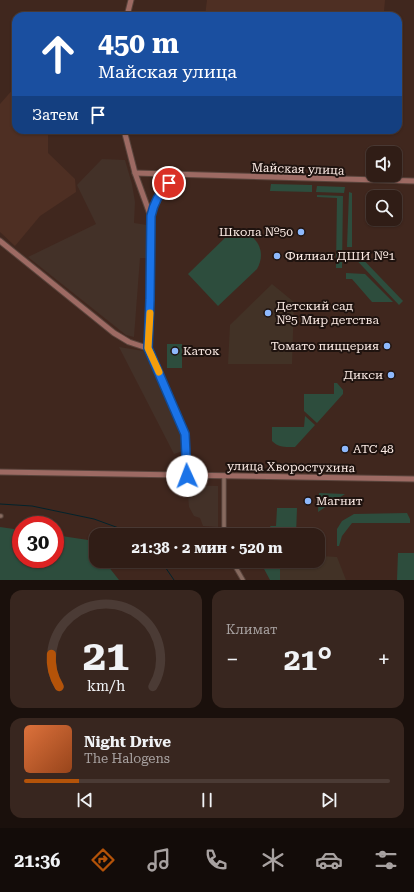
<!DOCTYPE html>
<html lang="ru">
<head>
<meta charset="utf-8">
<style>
	:root { --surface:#301d16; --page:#38261f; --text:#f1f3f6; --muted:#a8a2a1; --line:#4b3b35; --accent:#b45309 }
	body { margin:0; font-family:"Roboto Serif",serif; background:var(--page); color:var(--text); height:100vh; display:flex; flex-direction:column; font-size:15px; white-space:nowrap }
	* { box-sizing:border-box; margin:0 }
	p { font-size:13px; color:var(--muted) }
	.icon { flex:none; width:22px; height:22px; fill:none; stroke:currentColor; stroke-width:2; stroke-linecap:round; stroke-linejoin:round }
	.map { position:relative; height:580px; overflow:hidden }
	.sheet { display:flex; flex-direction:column; gap:10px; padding:10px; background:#1a100c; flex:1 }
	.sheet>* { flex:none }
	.hud { position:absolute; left:12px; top:12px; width:390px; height:122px; border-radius:12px; box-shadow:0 1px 3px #0004,0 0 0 1px var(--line); background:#1a4fa0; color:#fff; overflow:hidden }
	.controls { position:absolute; left:366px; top:146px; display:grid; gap:8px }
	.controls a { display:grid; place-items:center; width:36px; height:36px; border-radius:8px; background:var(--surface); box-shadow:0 1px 3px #0004,0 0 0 1px var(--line); font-size:20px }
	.speed { position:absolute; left:12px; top:516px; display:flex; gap:8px; font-size:20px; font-weight:700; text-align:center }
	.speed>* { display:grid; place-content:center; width:52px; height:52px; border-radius:50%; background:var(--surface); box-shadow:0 1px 3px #0004,0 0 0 1px var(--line); line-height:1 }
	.speed .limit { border:6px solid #d22; background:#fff; color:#111 }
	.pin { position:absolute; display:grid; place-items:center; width:34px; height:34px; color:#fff; margin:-17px; border:2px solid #fff; border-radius:50%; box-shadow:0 1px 4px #0007 }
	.me { position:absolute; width:44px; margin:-22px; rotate:358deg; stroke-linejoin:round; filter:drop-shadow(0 0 3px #0008) }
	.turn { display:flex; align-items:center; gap:14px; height:84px; padding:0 20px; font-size:18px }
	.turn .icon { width:52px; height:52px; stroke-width:2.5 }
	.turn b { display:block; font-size:28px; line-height:34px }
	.then { display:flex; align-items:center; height:38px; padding:0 20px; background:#0003; gap:8px; font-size:15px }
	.big { font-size:30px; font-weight:700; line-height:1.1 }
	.sheet .card { flex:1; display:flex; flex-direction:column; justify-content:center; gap:6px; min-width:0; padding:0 14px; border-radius:12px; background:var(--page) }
	.sheet .dial { align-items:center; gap:0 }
	.dial svg { height:104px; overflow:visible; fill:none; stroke:var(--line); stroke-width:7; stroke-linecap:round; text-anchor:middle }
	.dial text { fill:var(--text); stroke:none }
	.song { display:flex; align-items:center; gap:12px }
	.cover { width:48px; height:48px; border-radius:6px; background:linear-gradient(135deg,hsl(20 70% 55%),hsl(20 70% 35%)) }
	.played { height:4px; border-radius:2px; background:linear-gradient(90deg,var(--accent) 15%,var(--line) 15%) }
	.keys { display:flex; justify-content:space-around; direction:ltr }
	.heat { display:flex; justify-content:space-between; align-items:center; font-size:22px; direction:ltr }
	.sheet .tiles { flex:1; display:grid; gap:10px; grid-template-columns:1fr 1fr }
	.card:last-child { grid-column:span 2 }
	.trip { position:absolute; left:89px; top:528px; width:236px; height:40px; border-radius:12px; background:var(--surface); box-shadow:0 1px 3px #0004,0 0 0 1px var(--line); font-weight:700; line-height:40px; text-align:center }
	.tabs { display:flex; height:64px; justify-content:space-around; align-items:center; background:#130c09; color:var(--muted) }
	.tabs .icon { width:28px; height:28px }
	.tabs .selected { color:var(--accent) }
	.tabs b { font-size:18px; color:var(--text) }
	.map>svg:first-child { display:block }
</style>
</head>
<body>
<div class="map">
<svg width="414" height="580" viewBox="0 0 414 580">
	<rect width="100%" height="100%" fill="#40271e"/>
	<g fill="#4e2f23">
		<polygon points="207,0 385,0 384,11 379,16 205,16"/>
		<polygon points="15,87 16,130 48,130 48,153 75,179 76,192 40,216 15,246 0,232 0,104"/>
	</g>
	<g fill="#433128">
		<polygon points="102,159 125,160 132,184 135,202 134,223 147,225 149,258 140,258 134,337 126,335 28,257 96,224 77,185"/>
		<polygon points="119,347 144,351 180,423 183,451 174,454"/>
		<polygon points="187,485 218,486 218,527 203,526 200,518 194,516 189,507"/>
	</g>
	<g fill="#423226">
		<polygon points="272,284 294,302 292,364 228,364 230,325"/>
		<polygon points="318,555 320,556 337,557 346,580 280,580 280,563 284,561 318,561"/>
	</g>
	<g fill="#2d4d3d">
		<polygon points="271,184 312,185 312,192 270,191"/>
		<polygon points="317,186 345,187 344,193 316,192"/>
		<polygon points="349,192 352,193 352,247 347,247"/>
		<polygon points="317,195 343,196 342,268 336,268 337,197 337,198 317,197"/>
		<path d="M242 231C259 238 266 253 257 269L218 306 188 274 230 233Z"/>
		<polygon points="347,250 354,250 403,301 399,305"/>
		<polygon points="346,273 365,274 393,302 372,302 352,279 346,279"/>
		<rect x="167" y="344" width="15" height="24"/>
		<polygon points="334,383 337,383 343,390 343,394 317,423 304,411 304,394 334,394"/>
		<path d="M305 416 315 425 295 447C285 447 279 448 272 441V427H304Z"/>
		<polygon points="319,493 345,494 318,512"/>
		<polygon points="277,508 297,508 296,535 275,535 270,526 276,526"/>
		<polygon points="407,513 410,519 410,523 352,523 342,536 339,546 337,546 337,529 342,521 354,514"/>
		<polygon points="0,527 21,530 21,559 55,559 55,535 88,540 96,550 96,561 104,561 119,580 0,580"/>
		<polygon points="398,553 414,553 414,580 397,580"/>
		<polygon points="265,561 284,561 280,563 280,580 270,580 263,567"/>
	</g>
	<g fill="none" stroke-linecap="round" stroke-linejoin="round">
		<g stroke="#02232c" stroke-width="1">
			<polyline points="0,504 32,506 94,519 138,535"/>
			<polyline points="161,561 174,580"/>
		</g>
		<g stroke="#59443c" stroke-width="5.5">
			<g id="street">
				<polyline points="147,348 185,434 187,476"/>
				<polyline points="224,476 224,535"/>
				<polyline points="0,516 1,516"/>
				<polyline points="232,561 243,580"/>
			</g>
		</g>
		<g stroke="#59443c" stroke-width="7">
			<g id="secondary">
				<polyline points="127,16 131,0"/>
				<polyline points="135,173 414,181"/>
				<path d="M151 216C155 197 164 185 180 175"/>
				<polyline points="0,241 114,333 129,342 147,348 150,300 151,217 135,173 124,130"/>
				<polyline points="0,472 414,479"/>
			</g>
		</g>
		<use href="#street" stroke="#876a5f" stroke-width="3.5"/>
		<use href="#secondary" stroke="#9d6a63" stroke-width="5"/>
	</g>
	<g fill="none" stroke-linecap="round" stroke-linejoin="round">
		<g stroke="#114b97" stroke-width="10">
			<path id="route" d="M169 183C159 193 154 202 151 216L150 300 148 348 185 434 187 476"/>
		</g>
		<use href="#route" stroke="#1a73e8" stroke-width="7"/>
		<polyline stroke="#f59e0b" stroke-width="7" points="150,313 148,348 159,372"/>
	</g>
	<g fill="#8eb9fd" stroke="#1f130f" stroke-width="1.5">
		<circle cx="301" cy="232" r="4"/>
		<circle cx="277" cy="256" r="4"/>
		<circle cx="268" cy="313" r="4"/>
		<circle cx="387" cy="346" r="4"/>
		<circle cx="175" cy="351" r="4"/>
		<circle cx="391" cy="375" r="4"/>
		<circle cx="345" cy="449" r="4"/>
		<circle cx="308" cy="501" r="4"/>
	</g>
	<g text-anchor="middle" stroke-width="4" stroke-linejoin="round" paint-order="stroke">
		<g font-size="12" fill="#fcebe5" stroke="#1f130f">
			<text transform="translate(298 169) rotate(2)" y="4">Майская улица</text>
			<text transform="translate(291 467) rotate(1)" y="4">улица Хворостухина</text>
		</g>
		<g font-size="12" fill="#fcebe5" stroke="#1f130f" text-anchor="start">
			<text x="293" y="236" text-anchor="end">Школа №50</text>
			<text x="285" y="260">Филиал ДШИ №1</text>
			<text x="276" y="310">Детский сад<tspan x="276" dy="14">№5 Мир детства</tspan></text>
			<text x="379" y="350" text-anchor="end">Томато пиццерия</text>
			<text x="183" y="355">Каток</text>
			<text x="383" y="379" text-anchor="end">Дикси</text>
			<text x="353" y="453">АТС 48</text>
			<text x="316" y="505">Магнит</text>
		</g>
	</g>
</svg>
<div class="controls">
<a><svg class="icon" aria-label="sound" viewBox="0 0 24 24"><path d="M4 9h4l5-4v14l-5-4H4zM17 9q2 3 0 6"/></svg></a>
<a><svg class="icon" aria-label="search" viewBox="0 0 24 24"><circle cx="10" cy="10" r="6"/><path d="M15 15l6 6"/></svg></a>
</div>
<div class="speed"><div class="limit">30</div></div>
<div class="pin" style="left:169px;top:183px;background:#d93025"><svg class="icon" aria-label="arrive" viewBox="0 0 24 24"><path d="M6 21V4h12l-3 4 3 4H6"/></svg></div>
<svg class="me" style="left:187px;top:476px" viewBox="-20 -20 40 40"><circle r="19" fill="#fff"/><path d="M0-13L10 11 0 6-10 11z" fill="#1a73e8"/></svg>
<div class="trip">21:38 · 2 мин · 520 m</div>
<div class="hud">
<div class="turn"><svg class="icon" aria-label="ahead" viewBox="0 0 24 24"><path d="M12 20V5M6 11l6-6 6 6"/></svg><div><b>450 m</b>Майская улица</div></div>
<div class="then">Затем<svg class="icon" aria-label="arrive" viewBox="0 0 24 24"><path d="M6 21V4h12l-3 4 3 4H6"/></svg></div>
</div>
</div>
<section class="sheet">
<div class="tiles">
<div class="card dial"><svg viewBox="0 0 100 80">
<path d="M14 69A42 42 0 1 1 86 69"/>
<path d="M14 69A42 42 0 0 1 8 44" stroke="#b45309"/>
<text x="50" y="56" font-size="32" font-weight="700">21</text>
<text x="50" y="72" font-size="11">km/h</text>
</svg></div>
<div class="card"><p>Климат</p>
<div class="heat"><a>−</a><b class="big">21°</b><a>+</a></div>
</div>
<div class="card">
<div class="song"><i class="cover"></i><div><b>Night Drive</b><p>The Halogens</p></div></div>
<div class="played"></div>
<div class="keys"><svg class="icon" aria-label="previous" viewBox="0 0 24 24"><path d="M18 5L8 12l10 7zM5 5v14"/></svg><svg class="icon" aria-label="pause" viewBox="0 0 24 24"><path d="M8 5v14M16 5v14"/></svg><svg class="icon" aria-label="next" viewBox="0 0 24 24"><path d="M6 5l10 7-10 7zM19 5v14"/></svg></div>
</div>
</div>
</section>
<nav class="tabs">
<b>21:36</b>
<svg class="icon selected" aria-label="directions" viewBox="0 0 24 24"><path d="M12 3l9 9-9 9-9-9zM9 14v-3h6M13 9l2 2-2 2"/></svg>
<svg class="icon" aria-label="music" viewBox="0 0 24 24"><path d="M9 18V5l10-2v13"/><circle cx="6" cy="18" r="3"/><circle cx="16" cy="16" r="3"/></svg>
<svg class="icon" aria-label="phone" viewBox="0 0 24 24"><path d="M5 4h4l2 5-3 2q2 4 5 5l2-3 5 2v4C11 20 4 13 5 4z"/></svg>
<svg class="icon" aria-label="climate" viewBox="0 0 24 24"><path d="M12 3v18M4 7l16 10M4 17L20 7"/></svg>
<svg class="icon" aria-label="car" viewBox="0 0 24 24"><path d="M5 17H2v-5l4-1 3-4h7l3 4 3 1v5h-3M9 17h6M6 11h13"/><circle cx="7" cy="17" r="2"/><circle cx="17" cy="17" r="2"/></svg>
<svg class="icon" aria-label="filters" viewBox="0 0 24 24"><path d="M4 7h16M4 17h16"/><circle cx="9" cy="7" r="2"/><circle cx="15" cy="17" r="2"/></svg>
</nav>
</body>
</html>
